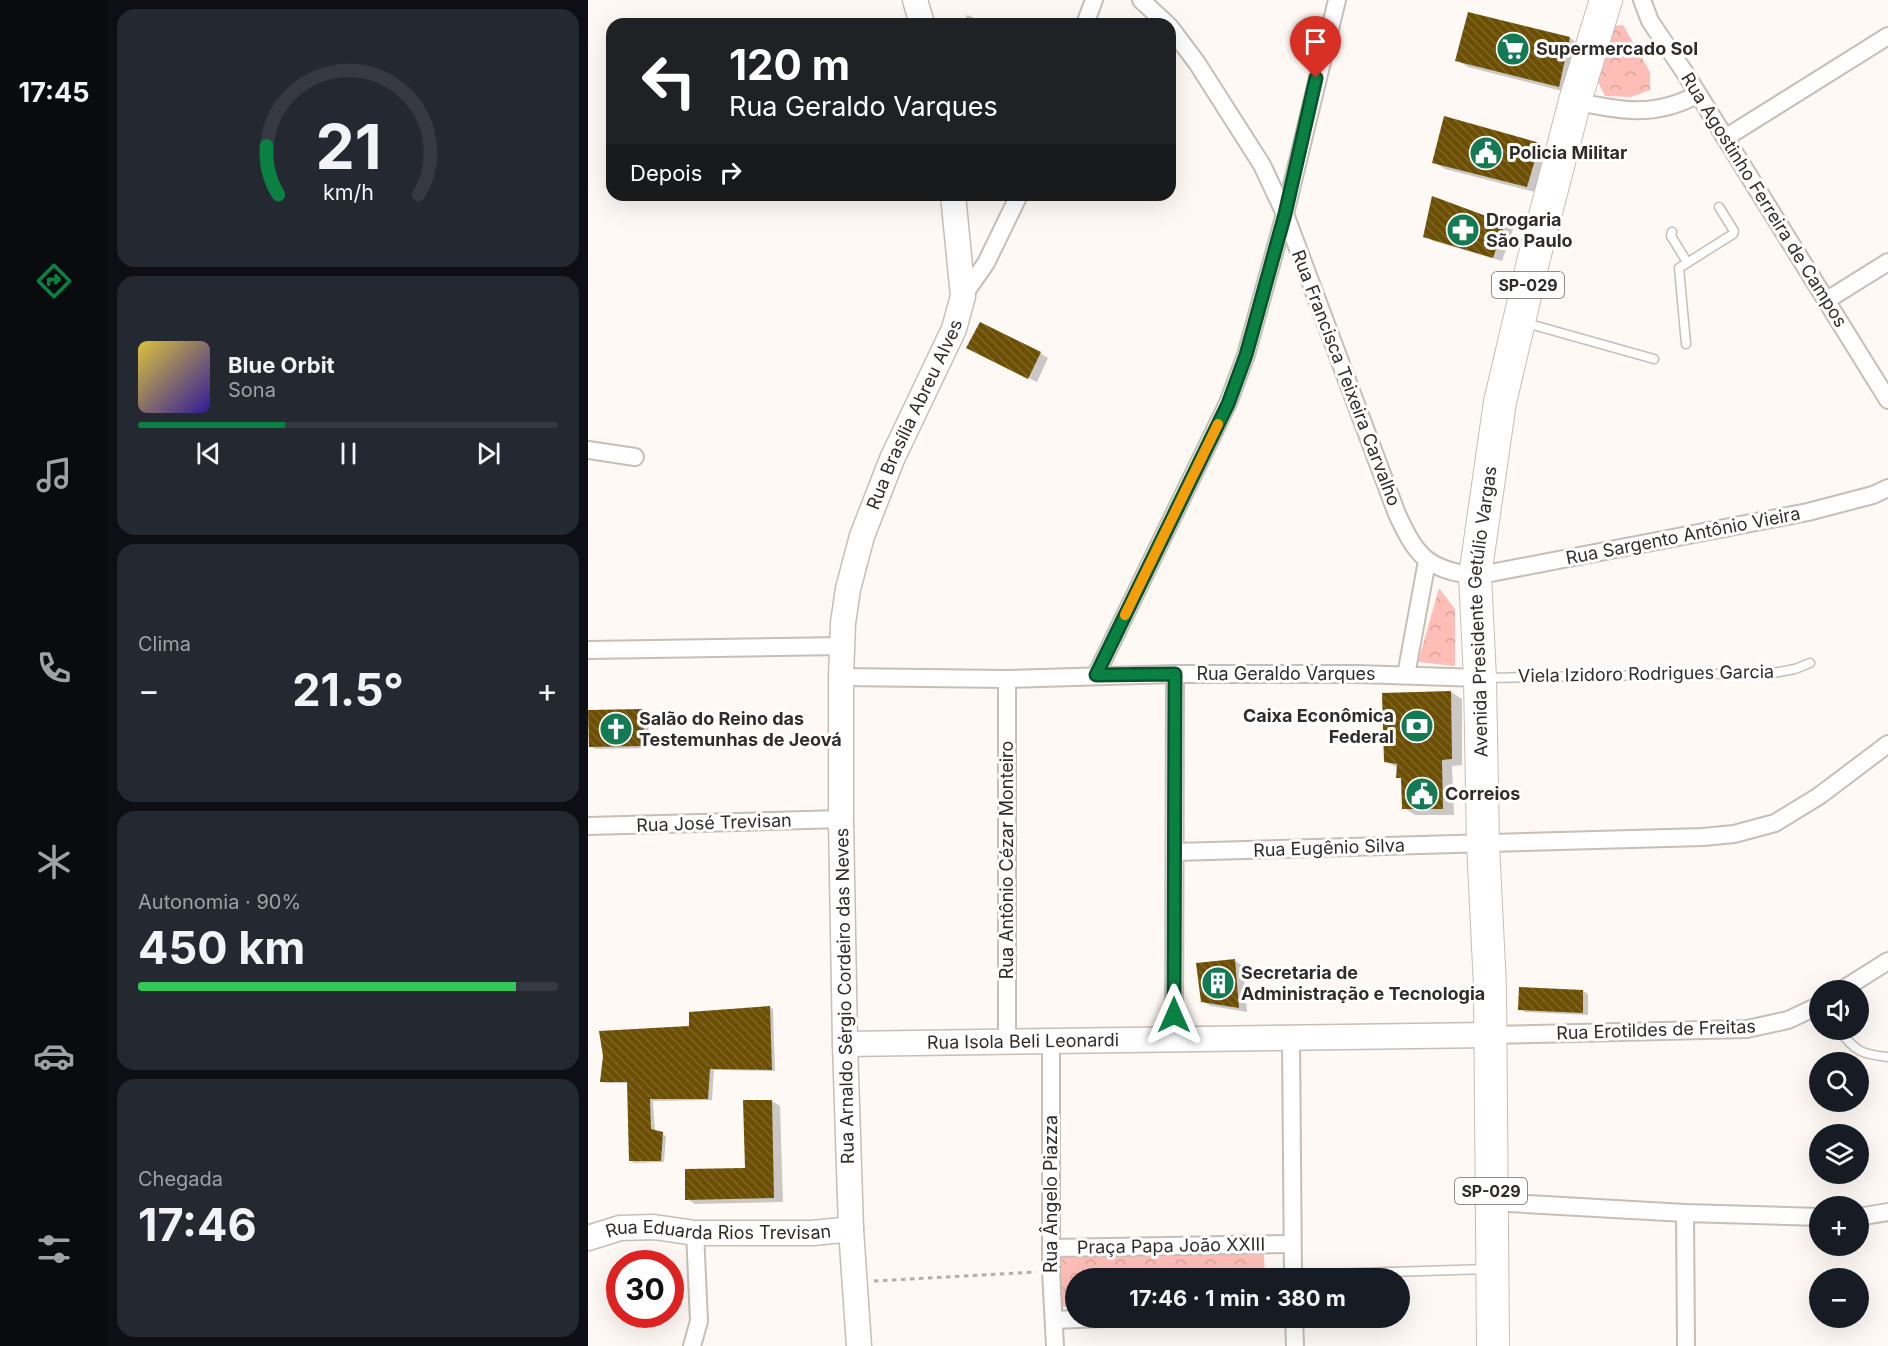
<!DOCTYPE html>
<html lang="pt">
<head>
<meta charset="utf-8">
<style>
	:root { --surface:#171b24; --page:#242831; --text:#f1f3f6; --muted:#9ea1a6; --line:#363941; --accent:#0b8043 }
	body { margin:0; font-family:Inter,sans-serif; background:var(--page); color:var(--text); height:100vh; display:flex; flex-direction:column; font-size:22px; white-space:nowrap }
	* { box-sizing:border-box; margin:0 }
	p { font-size:20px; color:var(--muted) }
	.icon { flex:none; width:33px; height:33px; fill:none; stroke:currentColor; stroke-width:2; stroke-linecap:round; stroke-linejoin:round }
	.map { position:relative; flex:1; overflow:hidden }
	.panel { display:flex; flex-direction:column; gap:9px; padding:9px; background:#0d0f14; width:480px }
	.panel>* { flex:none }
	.guide { position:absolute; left:18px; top:18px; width:570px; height:183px; border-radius:18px; box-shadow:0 6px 24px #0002; background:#202124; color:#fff; overflow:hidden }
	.buttons { position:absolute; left:1221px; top:980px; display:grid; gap:12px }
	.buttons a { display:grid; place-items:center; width:60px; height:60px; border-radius:50%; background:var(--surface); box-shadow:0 6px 24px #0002; font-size:30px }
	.speed { position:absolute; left:18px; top:1250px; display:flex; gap:12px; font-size:30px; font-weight:700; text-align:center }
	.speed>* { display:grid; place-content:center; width:78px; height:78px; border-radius:50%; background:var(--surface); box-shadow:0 6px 24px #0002; line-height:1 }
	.speed .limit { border:9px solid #d22; background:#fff; color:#111 }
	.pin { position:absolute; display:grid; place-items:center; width:51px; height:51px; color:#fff; margin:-62px -26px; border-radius:50% 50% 50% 0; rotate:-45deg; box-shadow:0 0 6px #0007 }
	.pin .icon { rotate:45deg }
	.me { position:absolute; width:66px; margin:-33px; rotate:0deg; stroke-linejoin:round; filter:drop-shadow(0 0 4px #0008) }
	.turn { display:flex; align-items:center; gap:21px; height:126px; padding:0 24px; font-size:27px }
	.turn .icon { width:78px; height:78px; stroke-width:2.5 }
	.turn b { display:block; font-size:42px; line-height:51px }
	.then { display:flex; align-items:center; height:57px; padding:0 24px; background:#0003; gap:12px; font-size:22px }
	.big { font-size:45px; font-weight:700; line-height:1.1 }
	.panel .widget { flex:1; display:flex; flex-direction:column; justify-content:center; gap:9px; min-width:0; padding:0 21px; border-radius:18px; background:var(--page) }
	.panel .dial { align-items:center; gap:0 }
	.dial svg { height:156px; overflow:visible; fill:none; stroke:var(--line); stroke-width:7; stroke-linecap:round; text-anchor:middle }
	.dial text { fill:var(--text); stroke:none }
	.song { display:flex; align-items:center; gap:18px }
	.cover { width:72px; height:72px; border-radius:9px; background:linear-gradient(135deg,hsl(50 70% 55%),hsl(250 70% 35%)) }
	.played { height:6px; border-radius:3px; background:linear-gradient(90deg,var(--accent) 35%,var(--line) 35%) }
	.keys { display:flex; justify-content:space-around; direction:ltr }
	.heat { display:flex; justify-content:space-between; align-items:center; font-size:33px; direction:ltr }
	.charge { height:9px; border-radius:4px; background:linear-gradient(90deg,#34c759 90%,var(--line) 0) }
	.trip { position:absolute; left:477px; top:1268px; width:345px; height:60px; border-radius:30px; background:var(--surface); box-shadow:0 6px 24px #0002; font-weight:700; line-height:60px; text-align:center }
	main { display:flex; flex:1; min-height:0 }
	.menu { display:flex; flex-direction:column; width:108px; justify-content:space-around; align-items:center; background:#090b0e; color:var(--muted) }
	.menu .icon { width:42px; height:42px }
	.menu .current { color:var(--accent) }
	.menu b { font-size:27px; color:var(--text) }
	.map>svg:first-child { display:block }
</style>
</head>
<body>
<main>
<nav class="menu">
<b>17:45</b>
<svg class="icon current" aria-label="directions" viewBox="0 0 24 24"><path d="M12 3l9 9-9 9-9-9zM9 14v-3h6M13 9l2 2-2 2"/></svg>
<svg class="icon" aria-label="music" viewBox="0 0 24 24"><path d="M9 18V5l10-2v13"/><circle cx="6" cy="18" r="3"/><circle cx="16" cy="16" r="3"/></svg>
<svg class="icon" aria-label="phone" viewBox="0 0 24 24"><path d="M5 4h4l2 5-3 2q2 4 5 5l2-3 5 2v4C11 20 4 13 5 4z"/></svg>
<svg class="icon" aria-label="climate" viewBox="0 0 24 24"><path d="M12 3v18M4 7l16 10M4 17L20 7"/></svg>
<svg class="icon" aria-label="car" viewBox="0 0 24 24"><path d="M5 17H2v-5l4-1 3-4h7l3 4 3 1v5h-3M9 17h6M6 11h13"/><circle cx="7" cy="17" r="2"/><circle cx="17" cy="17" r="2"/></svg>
<svg class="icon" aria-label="filters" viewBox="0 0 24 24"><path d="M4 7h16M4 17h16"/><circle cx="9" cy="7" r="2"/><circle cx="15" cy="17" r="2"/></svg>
</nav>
<section class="panel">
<div class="widget dial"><svg viewBox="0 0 100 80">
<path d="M14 69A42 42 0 1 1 86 69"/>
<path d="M14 69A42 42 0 0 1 8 44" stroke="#0b8043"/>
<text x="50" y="56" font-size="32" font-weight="700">21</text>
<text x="50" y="72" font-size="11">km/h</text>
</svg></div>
<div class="widget">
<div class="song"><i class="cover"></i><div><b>Blue Orbit</b><p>Sona</p></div></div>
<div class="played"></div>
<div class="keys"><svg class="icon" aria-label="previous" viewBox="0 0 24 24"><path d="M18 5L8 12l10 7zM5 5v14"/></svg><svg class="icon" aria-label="pause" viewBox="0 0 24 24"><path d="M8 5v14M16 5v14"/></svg><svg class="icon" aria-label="next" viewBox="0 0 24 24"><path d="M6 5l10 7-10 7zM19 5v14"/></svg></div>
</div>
<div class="widget"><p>Clima</p>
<div class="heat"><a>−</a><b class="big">21.5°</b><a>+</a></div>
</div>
<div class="widget"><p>Autonomia · 90%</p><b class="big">450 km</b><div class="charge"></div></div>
<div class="widget"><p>Chegada</p><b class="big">17:46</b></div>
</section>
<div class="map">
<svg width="1300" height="1346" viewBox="0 0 1300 1346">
	<defs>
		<pattern id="park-crowns" width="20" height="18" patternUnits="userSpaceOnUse" patternTransform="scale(1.5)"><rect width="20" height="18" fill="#febeb7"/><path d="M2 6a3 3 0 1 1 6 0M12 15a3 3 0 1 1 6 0" fill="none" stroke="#daa39d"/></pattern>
		<pattern id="building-back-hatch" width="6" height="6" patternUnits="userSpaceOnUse" patternTransform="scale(1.5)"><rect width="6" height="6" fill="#6c4f03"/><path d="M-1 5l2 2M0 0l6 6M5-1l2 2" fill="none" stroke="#7d6629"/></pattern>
	</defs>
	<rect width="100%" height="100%" fill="#fef9f5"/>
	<g fill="url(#park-crowns)">
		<polygon points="1035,25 1062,72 1062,90 1043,97 1017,96 1010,82 1024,26"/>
		<polygon points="851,588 867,609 867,666 830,662"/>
		<polygon points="676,1254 677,1278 488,1278 487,1307 471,1307 470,1256"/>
	</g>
	<g fill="#0003">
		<polygon points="379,15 401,24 375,24"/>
		<polygon points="982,38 993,45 982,93 880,67 869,60"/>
		<polygon points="951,144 963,151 951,193 857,169 846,162"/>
		<polygon points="916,224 925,229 914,261 845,241 836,236"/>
		<polygon points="389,353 452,353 460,358 449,382"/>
		<polygon points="863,692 874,699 874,765 864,766 866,815 827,815 816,808 815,779 810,777 810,768 797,761"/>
		<polygon points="55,711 60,714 61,748 8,749 2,746"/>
		<polygon points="647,961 655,966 659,1012 623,1006 614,1001"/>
		<polygon points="995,991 1000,994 1000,1015 937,1012 932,1009"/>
		<polygon points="182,1007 185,1009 187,1071 126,1070 124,1100 65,1101 67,1131 78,1136 76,1162 46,1163 43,1161 40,1083 17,1083 14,1081 103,1027"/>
		<polygon points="184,1101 192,1106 195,1202 107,1204 99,1199 159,1169"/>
	</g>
	<g fill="url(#building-back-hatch)">
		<polygon points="880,12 982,37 971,87 867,61"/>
		<polygon points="856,116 952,143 939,187 844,163"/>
		<polygon points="844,196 917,223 905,258 835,237"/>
		<polygon points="392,322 453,352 440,379 378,348"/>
		<polygon points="863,691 864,759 854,760 855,809 814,809 813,778 808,778 809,764 796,762 794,693"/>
		<polygon points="55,709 56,746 1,747 0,710"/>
		<polygon points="647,959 651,1008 613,1002 608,963"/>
		<polygon points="931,987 995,990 995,1013 930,1010"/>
		<polygon points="182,1006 184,1070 122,1069 120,1099 62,1099 63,1129 75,1132 73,1161 41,1161 39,1082 12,1082 15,1056 11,1031 101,1026 101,1012"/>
		<polygon points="155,1100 184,1100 186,1198 97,1200 97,1169 157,1168"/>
	</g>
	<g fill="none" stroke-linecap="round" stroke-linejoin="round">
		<g stroke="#c6beb7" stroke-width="11">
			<g id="lane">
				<polyline points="1084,232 1083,236 1099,262"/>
				<polyline points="938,323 1066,359"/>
				<polyline points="1098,344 1091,268 1145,234 1146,231 1131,207"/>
				<polyline points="899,678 1185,673 1207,669 1222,663"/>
				<path d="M1250 1029C1268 1051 1271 1054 1300 1057"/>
				<polyline points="705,1275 899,1269"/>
			</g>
		</g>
		<g stroke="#c6beb7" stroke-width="20">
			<g id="street">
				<polyline points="553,0 579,24"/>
				<polyline points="1054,0 1062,21 1097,73 1300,400"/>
				<polyline points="497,24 506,0"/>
				<path d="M582 27 609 63 674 165 697 214 809 514C829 557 839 569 887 576L1220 512 1285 495 1300 488"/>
				<path d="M987 101C1031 111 1068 118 1110 94"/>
				<polyline points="1137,138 1300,36"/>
				<polyline points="375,296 398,263 431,195"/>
				<polyline points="1239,300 1300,262"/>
				<polyline points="0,450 47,457"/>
				<polyline points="0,650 255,646"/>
				<polyline points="508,675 640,403 658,355 697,214 749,0"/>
				<polyline points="818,675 839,561"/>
				<polyline points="253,677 419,679 587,674 770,674 892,678"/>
				<polyline points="0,826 253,819"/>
				<polyline points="587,852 1115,837 1146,834 1187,823 1231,796 1300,744"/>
				<polyline points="1254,990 1300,961"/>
				<polyline points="901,1035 1159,1029 1200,1020 1232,1005"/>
				<polyline points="586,1038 587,674"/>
				<polyline points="703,1038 705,1278"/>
				<polyline points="419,1042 419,679"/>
				<polyline points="463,1042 463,1271 467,1346"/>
				<polyline points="903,1202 1097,1213 1232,1217"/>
				<polyline points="1097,1213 1098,1346"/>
				<polyline points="1270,1217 1300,1212"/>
				<polyline points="463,1248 703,1244"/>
				<polyline points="706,1317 707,1346"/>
				<polyline points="466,1320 538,1317"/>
				<polyline points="104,1346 111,1321 107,1233"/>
			</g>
		</g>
		<g stroke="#c6beb7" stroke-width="27">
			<g id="secondary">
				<polyline points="327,0 334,24"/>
				<path id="s1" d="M257 1044 901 1035"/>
				<path id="s2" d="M0 1238 32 1228 66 1227 107 1233H225L263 1229"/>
				<path id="s3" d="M271 1346 263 1229 257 1044 253 819V677L255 623 260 589 274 536 304 459 366 329 375 296 365 195"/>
			</g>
		</g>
		<g stroke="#c6beb7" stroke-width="34">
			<g id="highway">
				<path id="s4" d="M905 1346 902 987 895 844 892 678 887 576 912 402 946 258 987 101 1018 0"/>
			</g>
		</g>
		<polyline stroke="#b3aeab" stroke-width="3" stroke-dasharray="4.5 4.5" stroke-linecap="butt" points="286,1281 448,1272"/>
		<use href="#lane" stroke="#fff" stroke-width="8"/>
		<use href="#street" stroke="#fff" stroke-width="16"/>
		<use href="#secondary" stroke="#fff" stroke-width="24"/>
		<use href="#highway" stroke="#fff" stroke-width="32"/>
	</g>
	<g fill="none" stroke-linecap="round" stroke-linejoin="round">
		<g stroke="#07532c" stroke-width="15">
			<polyline id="route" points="586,1015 587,674 508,675 618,449 640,404 658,355 697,214 728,78"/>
		</g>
		<use href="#route" stroke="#0b8043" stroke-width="10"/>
		<polyline stroke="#f59e0b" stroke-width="10" points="537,615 630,424"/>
	</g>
	<defs>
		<g id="supermarket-disc" transform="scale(1.725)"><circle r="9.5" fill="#137a53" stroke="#fff"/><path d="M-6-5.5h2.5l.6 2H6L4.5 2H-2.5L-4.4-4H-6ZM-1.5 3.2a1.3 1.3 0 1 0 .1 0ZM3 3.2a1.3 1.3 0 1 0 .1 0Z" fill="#fff"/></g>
		<g id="civic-disc" transform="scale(1.725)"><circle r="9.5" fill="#137a53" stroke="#fff"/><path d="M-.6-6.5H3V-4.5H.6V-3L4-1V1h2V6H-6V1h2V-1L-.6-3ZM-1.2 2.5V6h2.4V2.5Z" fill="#fff"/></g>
		<g id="pharmacy-disc" transform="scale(1.725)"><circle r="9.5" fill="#137a53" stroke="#fff"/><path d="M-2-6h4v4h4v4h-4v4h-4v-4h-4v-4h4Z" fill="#fff"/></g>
		<g id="bank-disc" transform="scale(1.725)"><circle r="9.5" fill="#137a53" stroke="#fff"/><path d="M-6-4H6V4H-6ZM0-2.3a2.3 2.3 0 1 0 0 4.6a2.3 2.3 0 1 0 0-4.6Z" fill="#fff"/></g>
		<g id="church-disc" transform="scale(1.725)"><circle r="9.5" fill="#137a53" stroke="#fff"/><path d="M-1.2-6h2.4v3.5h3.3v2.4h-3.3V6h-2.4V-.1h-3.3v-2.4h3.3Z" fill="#fff"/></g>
		<g id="building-disc" transform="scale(1.725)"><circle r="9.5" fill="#137a53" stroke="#fff"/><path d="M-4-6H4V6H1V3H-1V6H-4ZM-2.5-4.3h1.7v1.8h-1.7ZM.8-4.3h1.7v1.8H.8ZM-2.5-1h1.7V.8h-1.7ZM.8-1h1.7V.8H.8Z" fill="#fff"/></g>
	</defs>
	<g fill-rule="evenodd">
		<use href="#supermarket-disc" x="925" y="49"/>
		<use href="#civic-disc" x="898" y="153"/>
		<use href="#pharmacy-disc" x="875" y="230"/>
		<use href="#bank-disc" x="829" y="726"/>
		<use href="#church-disc" x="28" y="729"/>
		<use href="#civic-disc" x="834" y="794"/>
		<use href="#building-disc" x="630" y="983"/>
	</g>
	<g text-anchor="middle" stroke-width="6" stroke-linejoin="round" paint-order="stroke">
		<g fill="#fff" stroke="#6d6b69" stroke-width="1.5">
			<rect x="904" y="272" width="72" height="26" rx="4.5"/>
			<rect x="867" y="1178" width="72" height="26" rx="4.5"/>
		</g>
		<g font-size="16" font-weight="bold" fill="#2f2c29">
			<text x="940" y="291">SP-029</text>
			<text x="903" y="1197">SP-029</text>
		</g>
		<g font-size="18" font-weight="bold" fill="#2f2c29" stroke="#fff" text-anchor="start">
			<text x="948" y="55">Supermercado Sol</text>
			<text x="921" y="159">Policia Militar</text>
			<text x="898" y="226">Drogaria<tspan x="898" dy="21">São Paulo</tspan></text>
			<text x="806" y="722" text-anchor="end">Caixa Econômica<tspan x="806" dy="21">Federal</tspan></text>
			<text x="51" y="725">Salão do Reino das<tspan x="51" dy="21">Testemunhas de Jeová</tspan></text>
			<text x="857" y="800">Correios</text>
			<text x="653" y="979">Secretaria de<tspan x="653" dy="21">Administração e Tecnologia</tspan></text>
		</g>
		<g font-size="18" fill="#2f2c29" stroke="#fff">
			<text transform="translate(1176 200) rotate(58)" y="6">Rua Agostinho Ferreira de Campos</text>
			<text transform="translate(758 378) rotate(69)" y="6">Rua Francisca Teixeira Carvalho</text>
			<text dy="6" stroke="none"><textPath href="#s3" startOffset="945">Rua Brasília Abreu Alves</textPath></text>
			<text transform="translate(1095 536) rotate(-11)" y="6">Rua Sargento Antônio Vieira</text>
			<text dy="6" stroke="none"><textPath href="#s4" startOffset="735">Avenida Presidente Getúlio Vargas</textPath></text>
			<text x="698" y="680">Rua Geraldo Varques</text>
			<text transform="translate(1058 674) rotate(-1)" y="6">Viela Izidoro Rodrigues Garcia</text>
			<text transform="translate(126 823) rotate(-2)" y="6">Rua José Trevisan</text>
			<text transform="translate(741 848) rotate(-2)" y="6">Rua Eugênio Silva</text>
			<text transform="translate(419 860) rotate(-90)" y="6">Rua Antônio Cézar Monteiro</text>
			<text transform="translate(257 996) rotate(-91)" y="6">Rua Arnaldo Sérgio Cordeiro das Neves</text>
			<text transform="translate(1068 1030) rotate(-2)" y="6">Rua Erotildes de Freitas</text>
			<text dy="6" stroke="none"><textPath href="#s1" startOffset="178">Rua Isola Beli Leonardi</textPath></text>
			<text transform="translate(463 1194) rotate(-90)" y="6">Rua Ângelo Piazza</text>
			<text dy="6" stroke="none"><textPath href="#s2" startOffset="132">Rua Eduarda Rios Trevisan</textPath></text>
			<text transform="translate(583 1246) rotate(-1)" y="6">Praça Papa João XXIII</text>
		</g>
	</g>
</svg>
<div class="buttons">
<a><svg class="icon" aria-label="sound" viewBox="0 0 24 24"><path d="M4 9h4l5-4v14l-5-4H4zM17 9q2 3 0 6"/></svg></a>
<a><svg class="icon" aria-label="search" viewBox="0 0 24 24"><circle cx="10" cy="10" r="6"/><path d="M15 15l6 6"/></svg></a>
<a><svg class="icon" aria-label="layers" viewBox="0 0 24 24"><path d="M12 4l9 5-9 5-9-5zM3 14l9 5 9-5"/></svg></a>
<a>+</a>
<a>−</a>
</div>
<div class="speed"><div class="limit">30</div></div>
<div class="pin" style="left:728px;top:78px;background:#d93025"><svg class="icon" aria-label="arrive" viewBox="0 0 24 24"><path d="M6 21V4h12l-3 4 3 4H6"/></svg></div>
<svg class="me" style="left:586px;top:1015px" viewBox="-20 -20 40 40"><path d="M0-17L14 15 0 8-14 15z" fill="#0b8043" stroke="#fff" stroke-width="4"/></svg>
<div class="trip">17:46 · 1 min · 380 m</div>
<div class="guide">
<div class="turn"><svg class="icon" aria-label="left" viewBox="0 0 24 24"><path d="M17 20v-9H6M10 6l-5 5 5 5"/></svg><div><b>120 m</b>Rua Geraldo Varques</div></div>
<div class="then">Depois<svg class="icon" aria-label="right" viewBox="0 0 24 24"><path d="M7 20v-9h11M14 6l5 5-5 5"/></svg></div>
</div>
</div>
</main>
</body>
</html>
